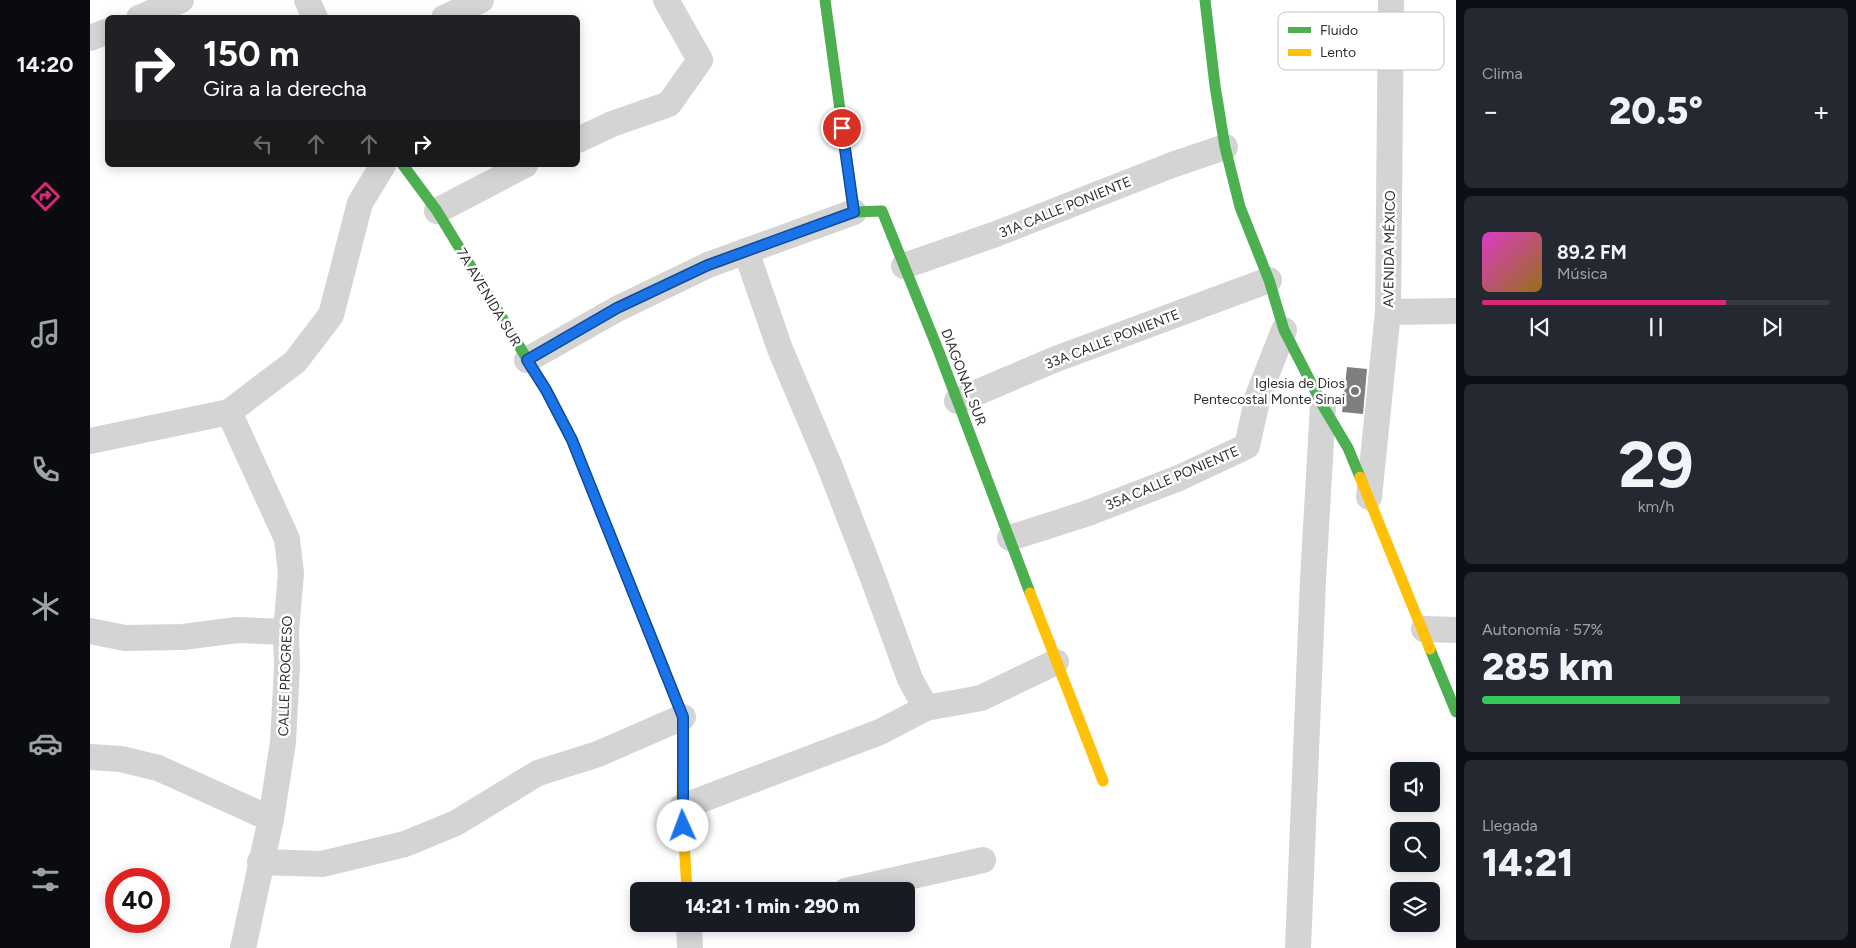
<!DOCTYPE html>
<html lang="es">
<head>
<meta charset="utf-8">
<style>
	:root { --surface:#171b24; --page:#242831; --text:#f1f3f6; --muted:#9ea1a6; --line:#363941; --accent:#db2777 }
	body { margin:0; font-family:Figtree,sans-serif; background:var(--page); color:var(--text); height:100vh; display:flex; flex-direction:column; font-size:19px; white-space:nowrap }
	* { box-sizing:border-box; margin:0 }
	p { font-size:16px; color:var(--muted) }
	.icon { flex:none; width:28px; height:28px; fill:none; stroke:currentColor; stroke-width:2; stroke-linecap:round; stroke-linejoin:round }
	.map { position:relative; flex:1; overflow:hidden }
	.sheet { display:flex; flex-direction:column; gap:8px; padding:8px; background:#0d0f14; width:400px }
	.sheet>* { flex:none }
	.hud { position:absolute; left:15px; top:15px; width:475px; height:152px; border-radius:8px; box-shadow:0 2px 12px #0003; background:#202124; color:#fff; overflow:hidden }
	.fabs { position:absolute; left:1300px; top:762px; display:grid; gap:10px }
	.fabs a { display:grid; place-items:center; width:50px; height:50px; border-radius:8px; background:var(--surface); box-shadow:0 2px 12px #0003; font-size:25px }
	.speed { position:absolute; left:15px; top:868px; display:flex; gap:10px; font-size:25px; font-weight:700; text-align:center }
	.speed>* { display:grid; place-content:center; width:65px; height:65px; border-radius:50%; background:var(--surface); box-shadow:0 2px 12px #0003; line-height:1 }
	.speed .limit { border:8px solid #d22; background:#fff; color:#111 }
	.pin { position:absolute; display:grid; place-items:center; width:42px; height:42px; color:#fff; margin:-21px; border:2px solid #fff; border-radius:50%; box-shadow:0 1px 5px #0007 }
	.me { position:absolute; width:55px; margin:-28px; rotate:358deg; stroke-linejoin:round; filter:drop-shadow(0 0 4px #0008) }
	.turn { display:flex; align-items:center; gap:18px; height:105px; padding:0 15px; font-size:22px }
	.turn .icon { width:65px; height:65px; stroke-width:2.5 }
	.turn b { display:block; font-size:35px; line-height:42px }
	.lanes { display:flex; align-items:center; height:48px; padding:0 15px; background:#0003; justify-content:center; gap:25px; direction:ltr }
	.lanes .off { opacity:.35 }
	.big { font-size:38px; font-weight:800; line-height:1.1 }
	.sheet .card { flex:1; display:flex; flex-direction:column; justify-content:center; gap:8px; min-width:0; padding:0 18px; border-radius:8px; background:var(--page) }
	.sheet .dial { align-items:center; gap:0 }
	.dial b { font-size:65px; line-height:1 }
	.song { display:flex; align-items:center; gap:15px }
	.cover { width:60px; height:60px; border-radius:8px; background:linear-gradient(135deg,hsl(310 70% 55%),hsl(40 70% 35%)) }
	.played { height:5px; border-radius:2px; background:linear-gradient(90deg,var(--accent) 70%,var(--line) 70%) }
	.keys { display:flex; justify-content:space-around; direction:ltr }
	.heat { display:flex; justify-content:space-between; align-items:center; font-size:28px; direction:ltr }
	.charge { height:8px; border-radius:4px; background:linear-gradient(90deg,#34c759 57%,var(--line) 0) }
	.trip { position:absolute; left:540px; top:882px; width:285px; height:50px; border-radius:8px; background:var(--surface); box-shadow:0 2px 12px #0003; font-weight:800; line-height:50px; text-align:center }
	main { display:flex; flex:1; min-height:0 }
	.dock { display:flex; flex-direction:column; width:90px; justify-content:space-around; align-items:center; background:#090b0e; color:var(--muted) }
	.dock .icon { width:35px; height:35px }
	.dock .current { color:var(--accent) }
	.dock b { font-size:22px; color:var(--text) }
	.map>svg:first-child { display:block }
</style>
</head>
<body>
<main>
<nav class="dock">
<b>14:20</b>
<svg class="icon current" aria-label="directions" viewBox="0 0 24 24"><path d="M12 3l9 9-9 9-9-9zM9 14v-3h6M13 9l2 2-2 2"/></svg>
<svg class="icon" aria-label="music" viewBox="0 0 24 24"><path d="M9 18V5l10-2v13"/><circle cx="6" cy="18" r="3"/><circle cx="16" cy="16" r="3"/></svg>
<svg class="icon" aria-label="phone" viewBox="0 0 24 24"><path d="M5 4h4l2 5-3 2q2 4 5 5l2-3 5 2v4C11 20 4 13 5 4z"/></svg>
<svg class="icon" aria-label="climate" viewBox="0 0 24 24"><path d="M12 3v18M4 7l16 10M4 17L20 7"/></svg>
<svg class="icon" aria-label="car" viewBox="0 0 24 24"><path d="M5 17H2v-5l4-1 3-4h7l3 4 3 1v5h-3M9 17h6M6 11h13"/><circle cx="7" cy="17" r="2"/><circle cx="17" cy="17" r="2"/></svg>
<svg class="icon" aria-label="filters" viewBox="0 0 24 24"><path d="M4 7h16M4 17h16"/><circle cx="9" cy="7" r="2"/><circle cx="15" cy="17" r="2"/></svg>
</nav>
<div class="map">
<svg width="1366" height="948" viewBox="0 0 1366 948">
	<rect width="100%" height="100%" fill="#fff"/>
	<polygon fill="#7f7f7f" points="1257,367 1277,369 1273,414 1252,412"/>
	<g fill="none" stroke-linecap="round" stroke-linejoin="round">
		<g stroke="#d4d4d4" stroke-width="26">
			<polyline points="217,0 225,18"/>
			<polyline points="49,18 91,0"/>
			<polyline points="354,18 391,0"/>
			<polyline points="0,38 18,31"/>
			<polyline points="488,140 522,124 579,104 610,60 576,0"/>
			<polyline points="347,211 435,165"/>
			<polyline points="656,251 690,349 740,467 783,578 820,679 836,708"/>
			<polyline points="814,266 906,234 1082,165 1135,147"/>
			<polyline points="1298,312 1366,311"/>
			<polyline points="437,360 527,309 618,265 764,212"/>
			<polyline points="867,401 966,359 1179,280"/>
			<polyline points="139,412 197,539 201,573 196,632 197,667 193,742 181,819 153,948"/>
			<polyline points="0,441 139,412 205,362 241,315 270,203 293,165"/>
			<polyline points="1279,497 1298,312 1301,0"/>
			<polyline points="920,538 998,513 1089,478 1157,446 1168,396 1194,330"/>
			<polyline points="1334,629 1366,630"/>
			<polyline points="0,631 35,638 93,637 147,630 196,632"/>
			<polyline points="0,757 31,759 68,768 181,819"/>
			<polyline points="592,807 790,732 836,708 891,698 966,662"/>
			<polyline points="170,862 232,864 315,844 366,823 448,773 508,754 593,717"/>
			<polyline points="756,891 893,860"/>
			<polyline points="599,924 600,948"/>
			<polyline points="1208,948 1223,580 1233,406"/>
		</g>
		<g stroke="#4caf50" stroke-width="11">
			<polyline points="735,0 764,212 792,211 849,352 940,593"/>
			<polyline points="1115,0 1125,86 1135,147 1150,207 1179,280 1194,330 1233,406 1258,448 1270,477"/>
			<polyline points="313,165 347,211 456,390 482,440 574,668"/>
			<polyline points="1340,649 1366,712"/>
		</g>
		<g stroke="#ffc107" stroke-width="11">
			<polyline points="1270,477 1340,649"/>
			<polyline points="940,593 1013,781"/>
			<polyline points="574,668 593,717 592,807 597,891"/>
		</g>
	</g>
	<g fill="none" stroke-linecap="round" stroke-linejoin="round">
		<g stroke="#114b97" stroke-width="12">
			<polyline id="route" points="593,826 593,717 482,440 456,390 437,360 527,308 618,265 764,212 752,128"/>
		</g>
		<use href="#route" stroke="#1a73e8" stroke-width="9"/>
	</g>
	<circle fill="#787878" stroke="#fff" stroke-width="2" cx="1265" cy="391" r="5"/>
	<g text-anchor="middle" stroke-width="5" stroke-linejoin="round" paint-order="stroke">
		<g font-size="14" fill="#303030" stroke="#fff">
			<text transform="translate(975 207) rotate(-22)" y="5">31A CALLE PONIENTE</text>
			<text transform="translate(1299 249) rotate(-89)" y="5">AVENIDA MÉXICO</text>
			<text transform="translate(399 297) rotate(59)" y="5">7A AVENIDA SUR</text>
			<text transform="translate(1022 339) rotate(-21)" y="5">33A CALLE PONIENTE</text>
			<text transform="translate(874 377) rotate(69)" y="5">DIAGONAL SUR</text>
			<text transform="translate(1082 478) rotate(-23)" y="5">35A CALLE PONIENTE</text>
			<text transform="translate(195 676) rotate(-88)" y="5">CALLE PROGRESO</text>
		</g>
		<g font-size="14" fill="#303030" stroke="#fff" text-anchor="end">
			<text x="1255" y="388">Iglesia de Dios<tspan x="1255" dy="16">Pentecostal Monte Sinai</tspan></text>
		</g>
	</g>
	<rect x="1188" y="12" width="166" height="58" rx="8" fill="#fff" stroke="#c1c1c1" stroke-width="1"/>
	<rect x="1198" y="27" width="23" height="6" fill="#4caf50"/>
	<rect x="1198" y="49" width="23" height="7" fill="#ffc107"/>
	<g font-size="14" fill="#303030">
		<text x="1230" y="35">Fluido</text>
		<text x="1230" y="57">Lento</text>
	</g>
</svg>
<div class="fabs">
<a><svg class="icon" aria-label="sound" viewBox="0 0 24 24"><path d="M4 9h4l5-4v14l-5-4H4zM17 9q2 3 0 6"/></svg></a>
<a><svg class="icon" aria-label="search" viewBox="0 0 24 24"><circle cx="10" cy="10" r="6"/><path d="M15 15l6 6"/></svg></a>
<a><svg class="icon" aria-label="layers" viewBox="0 0 24 24"><path d="M12 4l9 5-9 5-9-5zM3 14l9 5 9-5"/></svg></a>
</div>
<div class="speed"><div class="limit">40</div></div>
<div class="pin" style="left:752px;top:128px;background:#d93025"><svg class="icon" aria-label="arrive" viewBox="0 0 24 24"><path d="M6 21V4h12l-3 4 3 4H6"/></svg></div>
<svg class="me" style="left:593px;top:826px" viewBox="-20 -20 40 40"><circle r="19" fill="#fff"/><path d="M0-13L10 11 0 6-10 11z" fill="#1a73e8"/></svg>
<div class="trip">14:21 · 1 min · 290 m</div>
<div class="hud">
<div class="turn"><svg class="icon" aria-label="right" viewBox="0 0 24 24"><path d="M7 20v-9h11M14 6l5 5-5 5"/></svg><div><b>150 m</b>Gira a la derecha</div></div>
<div class="lanes"><svg class="icon off" aria-label="left" viewBox="0 0 24 24"><path d="M17 20v-9H6M10 6l-5 5 5 5"/></svg><svg class="icon off" aria-label="ahead" viewBox="0 0 24 24"><path d="M12 20V5M6 11l6-6 6 6"/></svg><svg class="icon off" aria-label="ahead" viewBox="0 0 24 24"><path d="M12 20V5M6 11l6-6 6 6"/></svg><svg class="icon" aria-label="right" viewBox="0 0 24 24"><path d="M7 20v-9h11M14 6l5 5-5 5"/></svg></div>
</div>
</div>
<section class="sheet">
<div class="card"><p>Clima</p>
<div class="heat"><a>−</a><b class="big">20.5°</b><a>+</a></div>
</div>
<div class="card">
<div class="song"><i class="cover"></i><div><b>89.2 FM</b><p>Música</p></div></div>
<div class="played"></div>
<div class="keys"><svg class="icon" aria-label="previous" viewBox="0 0 24 24"><path d="M18 5L8 12l10 7zM5 5v14"/></svg><svg class="icon" aria-label="pause" viewBox="0 0 24 24"><path d="M8 5v14M16 5v14"/></svg><svg class="icon" aria-label="next" viewBox="0 0 24 24"><path d="M6 5l10 7-10 7zM19 5v14"/></svg></div>
</div>
<div class="card dial"><b>29</b><p>km/h</p></div>
<div class="card"><p>Autonomía · 57%</p><b class="big">285 km</b><div class="charge"></div></div>
<div class="card"><p>Llegada</p><b class="big">14:21</b></div>
</section>
</main>
</body>
</html>
